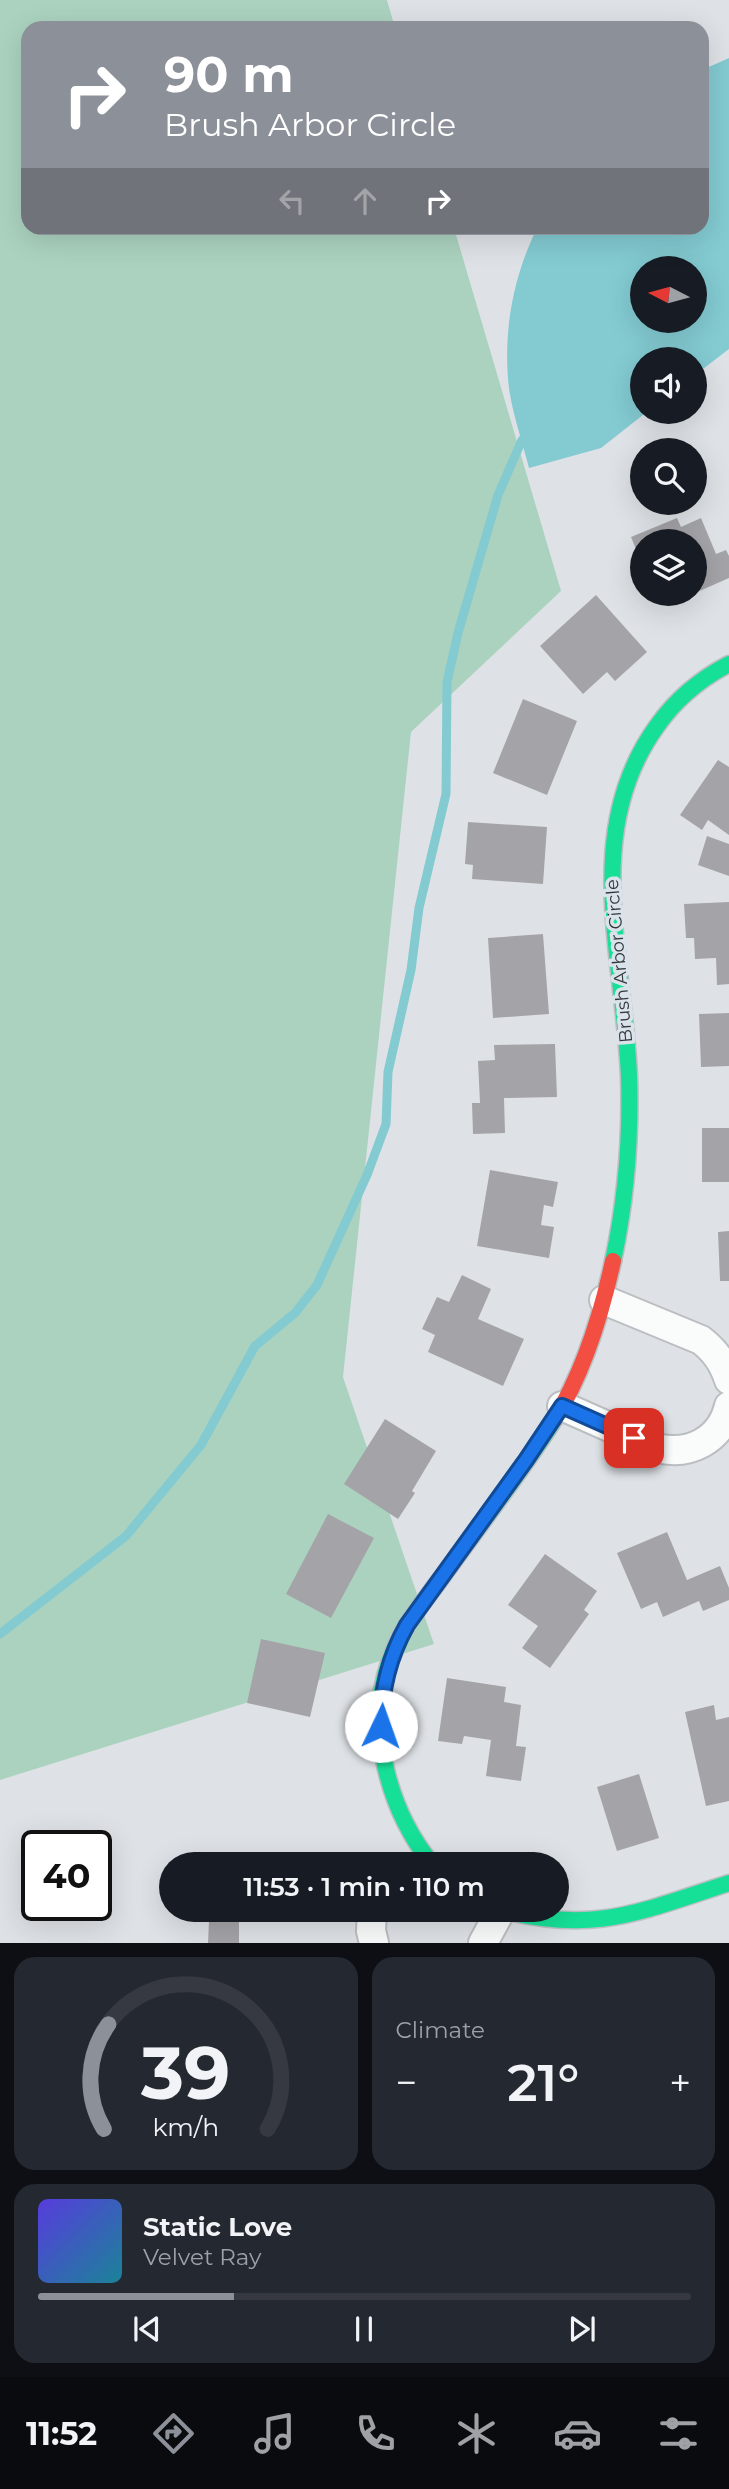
<!DOCTYPE html>
<html lang="en">
<head>
<meta charset="utf-8">
<style>
	:root { --surface:#171b24; --page:#242831; --text:#f1f3f6; --muted:#9ea1a6; --line:#363941; --accent:#8c9099 }
	body { margin:0; font-family:Montserrat,sans-serif; background:var(--page); color:var(--text); height:100vh; display:flex; flex-direction:column; font-size:26px; white-space:nowrap }
	* { box-sizing:border-box; margin:0 }
	p { font-size:23px; color:var(--muted) }
	.icon { flex:none; width:38px; height:38px; fill:none; stroke:currentColor; stroke-width:2; stroke-linecap:round; stroke-linejoin:round }
	.map { position:relative; height:1943px; overflow:hidden }
	.panel { display:flex; flex-direction:column; gap:14px; padding:14px; background:#0d0f14; flex:1 }
	.panel>* { flex:none }
	.guide { position:absolute; left:21px; top:21px; width:688px; height:214px; border-radius:21px; box-shadow:0 7px 28px #0002; background:#8c9099; color:#fff; overflow:hidden }
	.needle { width:46px; rotate:276deg }
	.tools { position:absolute; left:630px; top:256px; display:grid; gap:14px }
	.tools a { display:grid; place-items:center; width:77px; height:77px; border-radius:50%; background:var(--surface); box-shadow:0 7px 28px #0002; font-size:35px }
	.speed { position:absolute; left:21px; top:1830px; display:flex; gap:14px; font-size:35px; font-weight:700; text-align:center }
	.speed>* { display:grid; place-content:center; width:91px; height:91px; border-radius:50%; background:var(--surface); box-shadow:0 7px 28px #0002; line-height:1 }
	.speed .limit { border:4px solid #111; border-radius:10px; background:#fff; color:#111 }
	.pin { position:absolute; display:grid; place-items:center; width:60px; height:60px; color:#fff; margin:-30px; border-radius:14px; box-shadow:0 4px 10px #0006 }
	.me { position:absolute; width:77px; margin:-38px; rotate:3deg; stroke-linejoin:round; filter:drop-shadow(0 0 5px #0008) }
	.turn { display:flex; align-items:center; gap:24px; height:147px; padding:0 28px; font-size:32px }
	.turn .icon { width:91px; height:91px; stroke-width:2.5 }
	.turn b { display:block; font-size:49px; line-height:60px }
	.lanes { display:flex; align-items:center; height:66px; padding:0 28px; background:#0003; justify-content:center; gap:35px; direction:ltr }
	.lanes .off { opacity:.35 }
	.big { font-size:52px; font-weight:600; line-height:1.1 }
	.panel .widget { flex:1; display:flex; flex-direction:column; justify-content:center; gap:10px; min-width:0; padding:0 24px; border-radius:21px; background:var(--page) }
	.panel .dial { align-items:center; gap:0 }
	.dial svg { height:182px; overflow:visible; fill:none; stroke:var(--line); stroke-width:7; stroke-linecap:round; text-anchor:middle }
	.dial text { fill:var(--text); stroke:none }
	.song { display:flex; align-items:center; gap:21px }
	.cover { width:84px; height:84px; border-radius:10px; background:linear-gradient(135deg,hsl(250 70% 55%),hsl(190 70% 35%)) }
	.played { height:7px; border-radius:4px; background:linear-gradient(90deg,var(--accent) 30%,var(--line) 30%) }
	.keys { display:flex; justify-content:space-around; direction:ltr }
	.heat { display:flex; justify-content:space-between; align-items:center; font-size:38px; direction:ltr }
	.panel .tiles { flex:1; display:grid; gap:14px; grid-template-columns:1fr 1fr }
	.widget:last-child { grid-column:span 2 }
	.trip { position:absolute; left:159px; top:1852px; width:410px; height:70px; border-radius:35px; background:var(--surface); box-shadow:0 7px 28px #0002; font-weight:600; line-height:70px; text-align:center }
	.tab-bar { display:flex; height:112px; justify-content:space-around; align-items:center; background:#090b0e; color:var(--muted) }
	.tab-bar .icon { width:49px; height:49px }
	.tab-bar .on { color:var(--accent) }
	.tab-bar b { font-size:32px; color:var(--text) }
	.map>svg:first-child { display:block }
</style>
</head>
<body>
<div class="map">
<svg width="729" height="1943" viewBox="0 0 729 1943">
	<rect width="100%" height="100%" fill="#dee2e6"/>
	<polygon fill="#abd2bf" points="0,0 387,0 395,28 28,28 28,228 454,228 561,591 411,732 343,1377 434,1644 0,1780"/>
	<path fill="#83cad1" fill-rule="evenodd" d="M729 58V349L695 375V359H642V411H648L601 448 529 468C522 440 510 407 508 379 504 326 514 275 537 228H702V70ZM642 268H695V320H642Z"/>
	<g fill="none" stroke-linecap="round" stroke-linejoin="round">
		<polyline stroke="#83cad1" stroke-width="9" points="0,1634 126,1536 201,1445 255,1346 295,1313 317,1285 367,1175 386,1124 388,1072 411,970 419,908 446,794 447,682 458,633 498,495 522,440"/>
	</g>
	<g fill="#a4a4a8">
		<polygon points="677,518 681,527 701,518 716,554 726,550 729,556 729,578 695,593 695,541 642,541 642,564 631,537"/>
		<polygon points="596,595 647,652 615,681 607,672 583,694 540,646"/>
		<polygon points="523,699 577,721 547,795 493,773"/>
		<polygon points="718,760 729,767 729,835 708,820 702,830 680,815"/>
		<polygon points="468,822 547,827 543,884 472,879 473,865 465,864"/>
		<polygon points="707,836 729,844 729,876 698,865"/>
		<polygon points="729,902 729,984 717,985 716,958 695,959 694,938 686,938 684,904"/>
		<polygon points="543,934 549,1014 493,1018 488,938"/>
		<polygon points="729,1013 729,1066 701,1067 699,1014"/>
		<polygon points="555,1044 557,1097 504,1098 505,1133 473,1134 472,1103 480,1103 478,1061 495,1060 494,1045"/>
		<rect x="702" y="1128" width="27" height="54"/>
		<polygon points="490,1170 558,1182 553,1207 544,1205 541,1225 554,1227 549,1258 477,1246"/>
		<polygon points="729,1231 729,1281 720,1281 718,1232"/>
		<polygon points="462,1275 491,1289 478,1319 524,1339 503,1386 428,1352 435,1335 422,1329 437,1297 449,1302"/>
		<polygon points="385,1419 436,1451 412,1491 415,1493 398,1519 344,1484"/>
		<polygon points="328,1514 374,1538 331,1618 286,1594"/>
		<polygon points="667,1532 687,1580 720,1566 729,1588 729,1600 703,1611 699,1601 663,1617 657,1602 641,1609 617,1553"/>
		<polygon points="545,1554 597,1591 584,1610 589,1614 550,1668 522,1648 538,1626 508,1605"/>
		<polygon points="261,1639 325,1653 310,1717 247,1703"/>
		<polygon points="447,1678 506,1687 504,1702 521,1705 516,1746 526,1747 521,1781 486,1776 491,1740 464,1736 462,1744 438,1741"/>
		<polygon points="714,1705 716,1720 729,1717 729,1801 706,1806 685,1712"/>
		<polygon points="639,1774 659,1838 617,1851 597,1787"/>
		<polygon points="211,1856 282,1858 282,1864 211,1864"/>
		<polygon points="225,1909 303,1909 303,1922 239,1921 239,1943 208,1943 209,1921 225,1921"/>
	</g>
	<g fill="none" stroke-linecap="round" stroke-linejoin="round">
		<g stroke="#bbbfc2" stroke-width="32">
			<g id="street">
				<path d="M604 1300 701 1340C715 1351 723 1362 729 1380"/>
				<path d="M562 1406 657 1448C690 1456 721 1440 729 1406"/>
				<polyline points="372,1909 371,1931 374,1943"/>
				<polyline points="483,1943 501,1910"/>
			</g>
		</g>
		<g stroke="#bbbfc2" stroke-width="19">
			<g id="fast">
				<path d="M613 1261C626 1200 631 1138 629 1076 624 957 581 831 657 726 676 699 700 679 729 664"/>
				<path d="M432 1864C389 1811 366 1729 389 1663 399 1630 422 1604 442 1577 479 1525 520 1474 554 1420"/>
				<path d="M497 1909C594 1935 639 1912 729 1883"/>
			</g>
		</g>
		<g stroke="#bbbfc2" stroke-width="19">
			<path id="jam" d="M554 1420C584 1372 601 1316 613 1261"/>
		</g>
		<use href="#street" stroke="#fafbfb" stroke-width="28"/>
		<use href="#fast" stroke="#16e098" stroke-width="16"/>
		<use href="#jam" stroke="#f24e42" stroke-width="16"/>
	</g>
	<g fill="none" stroke-linecap="round" stroke-linejoin="round">
		<g stroke="#114b97" stroke-width="18">
			<path id="route" d="M381 1726C381 1689 389 1657 407 1625L526 1460 562 1406 634 1438"/>
		</g>
		<use href="#route" stroke="#1a73e8" stroke-width="12"/>
	</g>
	<g text-anchor="middle" stroke-width="7" stroke-linejoin="round" paint-order="stroke">
		<g font-size="18" fill="#33373a" stroke="#dae2ea">
			<text transform="translate(619 961) rotate(-95)" y="6">Brush Arbor Circle</text>
		</g>
	</g>
</svg>
<div class="tools">
<a><svg class="needle" viewBox="-14 -14 28 28"><path d="M0-13l5 13h-10z" fill="#e53935"/><path d="M0 13l5-13h-10z" fill="#9ea1a6"/></svg></a>
<a><svg class="icon" aria-label="sound" viewBox="0 0 24 24"><path d="M4 9h4l5-4v14l-5-4H4zM17 9q2 3 0 6"/></svg></a>
<a><svg class="icon" aria-label="search" viewBox="0 0 24 24"><circle cx="10" cy="10" r="6"/><path d="M15 15l6 6"/></svg></a>
<a><svg class="icon" aria-label="layers" viewBox="0 0 24 24"><path d="M12 4l9 5-9 5-9-5zM3 14l9 5 9-5"/></svg></a>
</div>
<div class="speed"><div class="limit">40</div></div>
<div class="pin" style="left:634px;top:1438px;background:#d93025"><svg class="icon" aria-label="arrive" viewBox="0 0 24 24"><path d="M6 21V4h12l-3 4 3 4H6"/></svg></div>
<svg class="me" style="left:381px;top:1726px" viewBox="-20 -20 40 40"><circle r="19" fill="#fff"/><path d="M0-13L10 11 0 6-10 11z" fill="#1a73e8"/></svg>
<div class="trip">11:53 · 1 min · 110 m</div>
<div class="guide">
<div class="turn"><svg class="icon" aria-label="right" viewBox="0 0 24 24"><path d="M7 20v-9h11M14 6l5 5-5 5"/></svg><div><b>90 m</b>Brush Arbor Circle</div></div>
<div class="lanes"><svg class="icon off" aria-label="left" viewBox="0 0 24 24"><path d="M17 20v-9H6M10 6l-5 5 5 5"/></svg><svg class="icon off" aria-label="ahead" viewBox="0 0 24 24"><path d="M12 20V5M6 11l6-6 6 6"/></svg><svg class="icon" aria-label="right" viewBox="0 0 24 24"><path d="M7 20v-9h11M14 6l5 5-5 5"/></svg></div>
</div>
</div>
<section class="panel">
<div class="tiles">
<div class="widget dial"><svg viewBox="0 0 100 80">
<path d="M14 69A42 42 0 1 1 86 69"/>
<path d="M14 69A42 42 0 0 1 16 23" stroke="#8c9099"/>
<text x="50" y="56" font-size="32" font-weight="700">39</text>
<text x="50" y="72" font-size="11">km/h</text>
</svg></div>
<div class="widget"><p>Climate</p>
<div class="heat"><a>−</a><b class="big">21°</b><a>+</a></div>
</div>
<div class="widget">
<div class="song"><i class="cover"></i><div><b>Static Love</b><p>Velvet Ray</p></div></div>
<div class="played"></div>
<div class="keys"><svg class="icon" aria-label="previous" viewBox="0 0 24 24"><path d="M18 5L8 12l10 7zM5 5v14"/></svg><svg class="icon" aria-label="pause" viewBox="0 0 24 24"><path d="M8 5v14M16 5v14"/></svg><svg class="icon" aria-label="next" viewBox="0 0 24 24"><path d="M6 5l10 7-10 7zM19 5v14"/></svg></div>
</div>
</div>
</section>
<nav class="tab-bar">
<b>11:52</b>
<svg class="icon on" aria-label="directions" viewBox="0 0 24 24"><path d="M12 3l9 9-9 9-9-9zM9 14v-3h6M13 9l2 2-2 2"/></svg>
<svg class="icon" aria-label="music" viewBox="0 0 24 24"><path d="M9 18V5l10-2v13"/><circle cx="6" cy="18" r="3"/><circle cx="16" cy="16" r="3"/></svg>
<svg class="icon" aria-label="phone" viewBox="0 0 24 24"><path d="M5 4h4l2 5-3 2q2 4 5 5l2-3 5 2v4C11 20 4 13 5 4z"/></svg>
<svg class="icon" aria-label="climate" viewBox="0 0 24 24"><path d="M12 3v18M4 7l16 10M4 17L20 7"/></svg>
<svg class="icon" aria-label="car" viewBox="0 0 24 24"><path d="M5 17H2v-5l4-1 3-4h7l3 4 3 1v5h-3M9 17h6M6 11h13"/><circle cx="7" cy="17" r="2"/><circle cx="17" cy="17" r="2"/></svg>
<svg class="icon" aria-label="filters" viewBox="0 0 24 24"><path d="M4 7h16M4 17h16"/><circle cx="9" cy="7" r="2"/><circle cx="15" cy="17" r="2"/></svg>
</nav>
</body>
</html>
